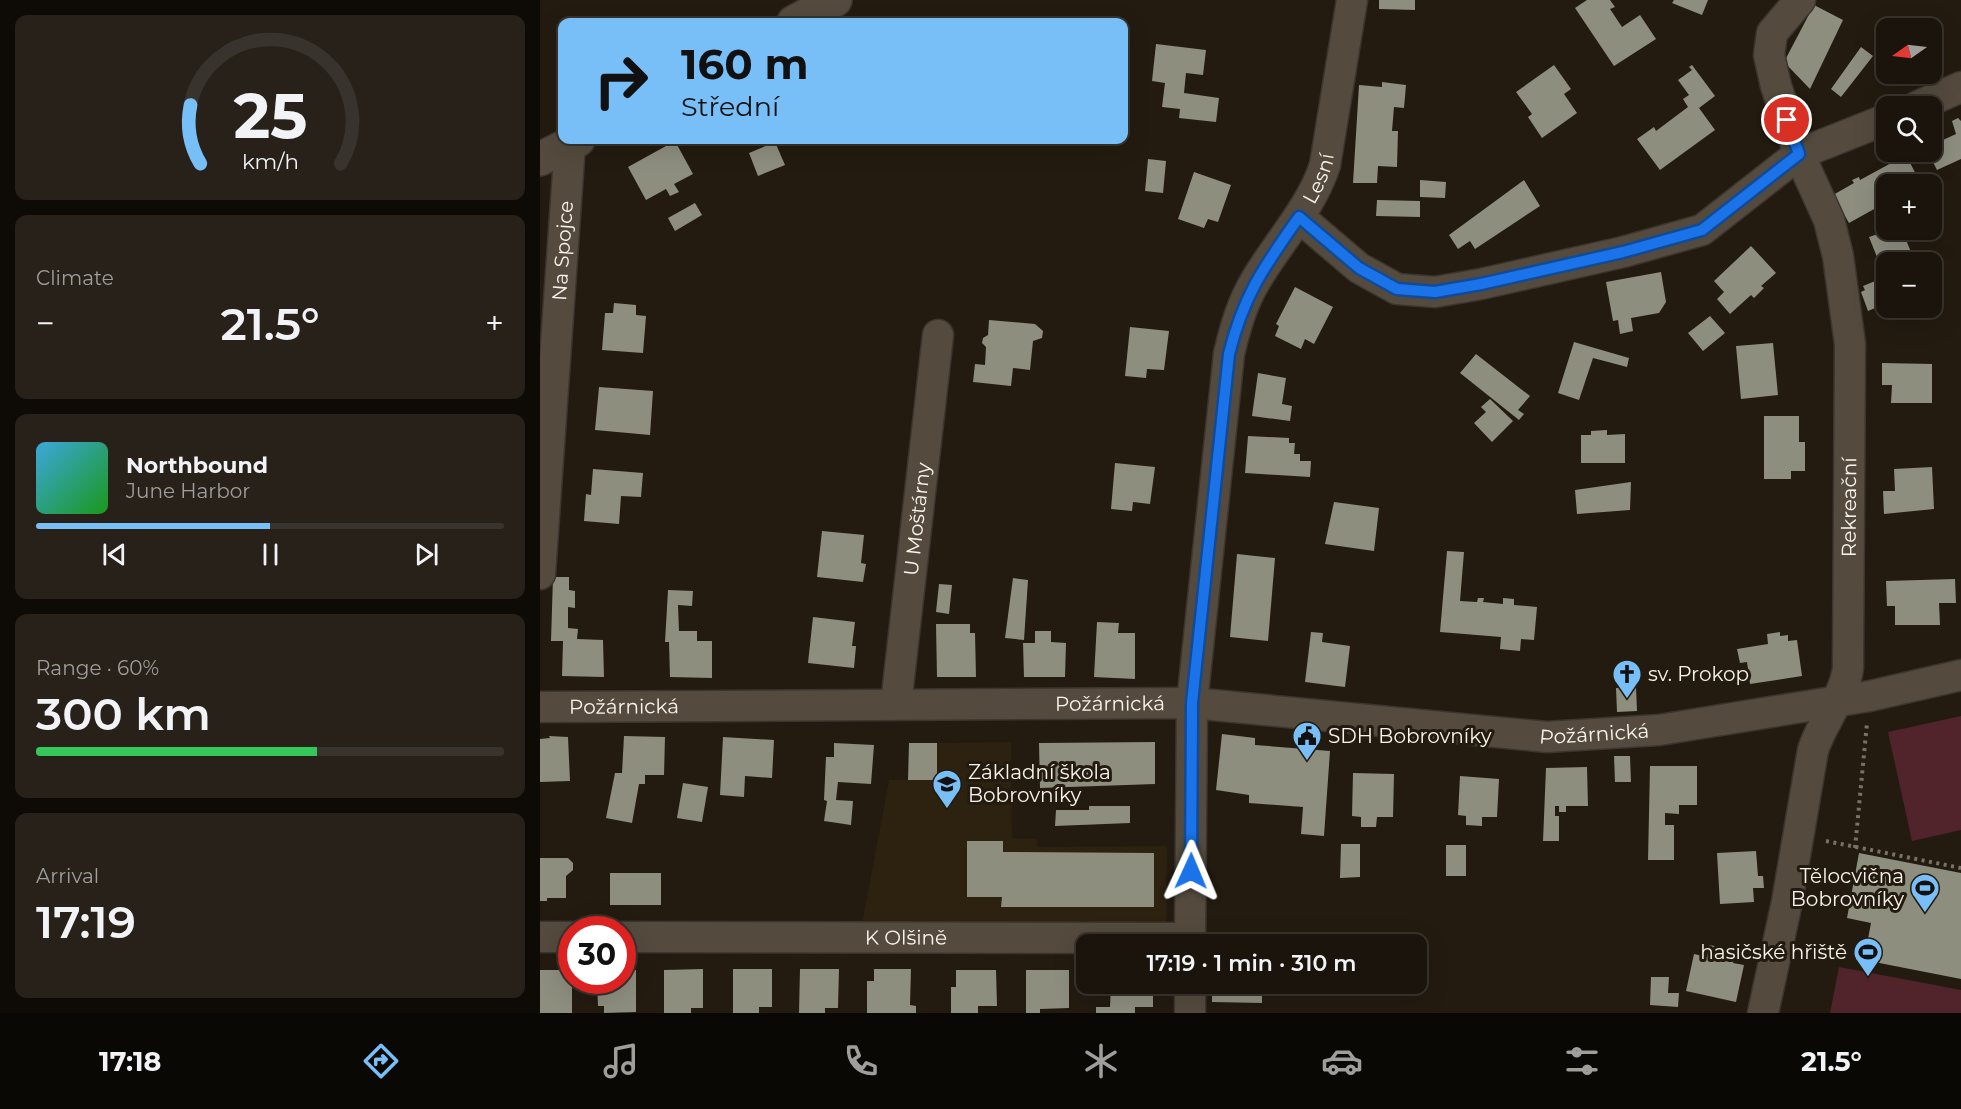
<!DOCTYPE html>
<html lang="en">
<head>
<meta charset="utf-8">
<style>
	:root { --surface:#1a140c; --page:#27211a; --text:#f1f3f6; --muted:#9f9e9d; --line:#38332d; --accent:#78bff7 }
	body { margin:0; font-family:Montserrat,sans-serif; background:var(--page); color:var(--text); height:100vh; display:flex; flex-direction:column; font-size:22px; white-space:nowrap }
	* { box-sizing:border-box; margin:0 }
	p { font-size:20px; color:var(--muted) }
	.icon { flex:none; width:33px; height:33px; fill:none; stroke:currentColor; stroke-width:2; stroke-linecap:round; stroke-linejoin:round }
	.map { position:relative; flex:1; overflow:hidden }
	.panel { display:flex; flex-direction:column; gap:15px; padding:15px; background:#0e0b07; width:540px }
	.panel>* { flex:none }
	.top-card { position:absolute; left:18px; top:18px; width:570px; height:126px; border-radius:12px; box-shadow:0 6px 24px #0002,0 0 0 2px var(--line); background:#78bff7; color:#111; overflow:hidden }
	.needle { width:39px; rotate:256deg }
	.controls { position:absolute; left:1336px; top:18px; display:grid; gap:12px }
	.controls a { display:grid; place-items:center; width:66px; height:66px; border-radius:12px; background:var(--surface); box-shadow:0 6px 24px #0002,0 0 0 2px var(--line); font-size:30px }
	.speed { position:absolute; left:18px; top:916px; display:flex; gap:12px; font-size:30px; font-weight:700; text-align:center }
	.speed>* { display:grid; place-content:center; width:78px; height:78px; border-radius:50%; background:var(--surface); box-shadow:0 6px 24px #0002,0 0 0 2px var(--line); line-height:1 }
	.speed .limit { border:9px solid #d22; background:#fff; color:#111 }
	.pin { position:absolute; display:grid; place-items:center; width:51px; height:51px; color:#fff; margin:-26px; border:3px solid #fff; border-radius:50%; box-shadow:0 2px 6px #0007 }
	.me { position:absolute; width:66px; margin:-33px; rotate:1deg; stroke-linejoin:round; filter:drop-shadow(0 0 4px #0008) }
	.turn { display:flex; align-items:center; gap:21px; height:126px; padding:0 24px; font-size:27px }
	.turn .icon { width:78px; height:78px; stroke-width:2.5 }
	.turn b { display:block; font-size:42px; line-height:51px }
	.big { font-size:45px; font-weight:600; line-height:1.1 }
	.panel .tile { flex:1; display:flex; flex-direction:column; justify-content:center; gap:9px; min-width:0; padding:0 21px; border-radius:12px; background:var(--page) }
	.panel .dial { align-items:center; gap:0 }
	.dial svg { height:156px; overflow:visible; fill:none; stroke:var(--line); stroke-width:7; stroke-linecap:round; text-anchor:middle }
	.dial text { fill:var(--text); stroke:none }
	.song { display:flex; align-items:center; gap:18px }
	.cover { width:72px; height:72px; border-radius:9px; background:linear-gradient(135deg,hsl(200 70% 55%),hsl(120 70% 35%)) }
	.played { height:6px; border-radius:3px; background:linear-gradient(90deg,var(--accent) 50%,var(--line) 50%) }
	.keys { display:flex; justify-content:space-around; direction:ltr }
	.heat { display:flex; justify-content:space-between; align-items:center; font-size:33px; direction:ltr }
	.charge { height:9px; border-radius:4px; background:linear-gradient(90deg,#34c759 60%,var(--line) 0) }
	.trip { position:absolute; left:536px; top:934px; width:351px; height:60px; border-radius:12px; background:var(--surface); box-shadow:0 6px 24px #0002,0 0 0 2px var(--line); font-weight:600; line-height:60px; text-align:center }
	.tabs { display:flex; height:96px; justify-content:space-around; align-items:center; background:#0a0805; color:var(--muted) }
	.tabs .icon { width:42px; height:42px }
	.tabs .active { color:var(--accent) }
	.tabs b { font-size:27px; color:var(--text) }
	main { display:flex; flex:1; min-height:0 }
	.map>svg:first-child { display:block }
</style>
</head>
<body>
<main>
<section class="panel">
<div class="tile dial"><svg viewBox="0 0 100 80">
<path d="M14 69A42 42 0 1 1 86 69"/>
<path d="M14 69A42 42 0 0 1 9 39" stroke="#78bff7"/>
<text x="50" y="56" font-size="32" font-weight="700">25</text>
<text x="50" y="72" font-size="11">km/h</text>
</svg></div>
<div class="tile"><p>Climate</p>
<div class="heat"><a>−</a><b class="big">21.5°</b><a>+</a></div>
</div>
<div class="tile">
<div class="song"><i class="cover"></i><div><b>Northbound</b><p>June Harbor</p></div></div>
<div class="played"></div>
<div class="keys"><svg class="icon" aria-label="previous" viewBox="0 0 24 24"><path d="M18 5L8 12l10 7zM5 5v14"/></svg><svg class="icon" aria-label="pause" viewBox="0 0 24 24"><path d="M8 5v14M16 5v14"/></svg><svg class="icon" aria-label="next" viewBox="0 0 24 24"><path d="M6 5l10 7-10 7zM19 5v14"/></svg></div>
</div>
<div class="tile"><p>Range · 60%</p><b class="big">300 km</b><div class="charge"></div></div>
<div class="tile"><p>Arrival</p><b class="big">17:19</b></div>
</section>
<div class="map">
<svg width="1421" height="1013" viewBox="0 0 1421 1013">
	<rect width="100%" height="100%" fill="#231b10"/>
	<polygon fill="#2d2210" points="471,742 472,838 497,839 498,847 627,846 626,928 322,924 349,780 397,780 397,743"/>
	<g fill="#51242c">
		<polygon points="1421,716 1421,830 1372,841 1348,732"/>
		<polygon points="1299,967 1421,990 1421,1013 1290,1013"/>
	</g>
	<g fill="#8d8e7e">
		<polygon points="839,0 875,0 875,10 839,9"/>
		<polygon points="1047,0 1070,0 1075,7 1070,9 1082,27 1100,15 1116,39 1074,66 1035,8"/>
		<polygon points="1134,0 1168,0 1162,15 1132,3"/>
		<polygon points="1274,5 1303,20 1270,89 1244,62"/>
		<polygon points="616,44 666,50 663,75 646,73 644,93 679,98 676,122 639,118 640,109 622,107 625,83 612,81"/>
		<polygon points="1321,47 1333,56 1301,97 1291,89"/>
		<polygon points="1014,65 1031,89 1024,94 1037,113 1002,138 988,117 992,114 976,92"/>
		<polygon points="1152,65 1175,96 1159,108 1175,130 1120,170 1097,139 1114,127 1116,131 1148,107 1143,99 1149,95 1138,80 1152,70 1149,67"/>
		<polygon points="842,82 866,85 864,108 854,107 852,131 858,131 857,167 838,166 837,183 813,183 819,85 842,87"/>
		<polygon points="1418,118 1421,121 1421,159 1397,170 1388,152 1392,152 1392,145 1416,134 1412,121"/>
		<polygon points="135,141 153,174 134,184 139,192 130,196 126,189 106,200 88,167"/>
		<polygon points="235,142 245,165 218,176 209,153"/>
		<polygon points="1366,155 1381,184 1347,184 1347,206 1345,203 1309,223 1293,195 1314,183 1312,180 1319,177 1320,180"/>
		<polygon points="608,159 626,161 623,193 605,191"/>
		<polygon points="654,172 691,185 678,222 668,219 664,228 638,219"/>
		<polygon points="880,180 906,182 905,198 880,197"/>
		<polygon points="984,180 1000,206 935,249 930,241 918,249 909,235"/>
		<polygon points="837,200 880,201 880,217 836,216"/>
		<polygon points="155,203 162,215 135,231 128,218"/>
		<polygon points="1350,230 1362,230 1375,262 1347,262 1347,303 1328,311 1321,292 1325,290 1323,286 1345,277 1329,237"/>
		<polygon points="1211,246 1236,273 1221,286 1224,288 1214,298 1211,295 1190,314 1177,299 1184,292 1174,281"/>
		<polygon points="1121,272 1126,302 1119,313 1091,318 1093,331 1080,334 1078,320 1073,321 1066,282"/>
		<polygon points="755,287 793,307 774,344 765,339 761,349 735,336 739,326 736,324"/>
		<polygon points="74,303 96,305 96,315 106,316 103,353 62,350 65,313 73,313"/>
		<polygon points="1170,316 1185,333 1163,351 1148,333"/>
		<polygon points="449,320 495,324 503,331 502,338 493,341 490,370 473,368 471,386 433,382 435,364 445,365 446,347 442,343 443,338 448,335"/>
		<polygon points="590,327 629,331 624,370 607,369 606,378 585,376"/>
		<polygon points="1034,342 1089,358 1087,367 1053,358 1039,400 1018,393"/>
		<polygon points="1233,343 1238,395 1201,399 1196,346"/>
		<polygon points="936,354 990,396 978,410 984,414 979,420 920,373"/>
		<polygon points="1342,363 1392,364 1392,403 1351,403 1352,385 1342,385"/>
		<polygon points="718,373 746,378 742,404 752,406 750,421 712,416"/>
		<polygon points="59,387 113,391 110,435 55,430"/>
		<polygon points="950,399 973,421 952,442 934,423 946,412 941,407"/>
		<polygon points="1224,416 1259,416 1259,442 1265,442 1265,471 1251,471 1251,479 1224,479"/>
		<polygon points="1067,430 1067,435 1085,434 1085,463 1041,463 1041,435 1051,435 1051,431"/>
		<polygon points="708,436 749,438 749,443 755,443 754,454 760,454 760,461 771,461 770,477 705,473"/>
		<polygon points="575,463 615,467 610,504 593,502 592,511 571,509"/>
		<polygon points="1392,467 1394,509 1344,514 1343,491 1355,491 1354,469"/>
		<polygon points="53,469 103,473 101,497 81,496 79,524 44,521 46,494 51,495"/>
		<polygon points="1091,482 1090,510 1037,514 1035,490"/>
		<polygon points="794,502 839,508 834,551 785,544"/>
		<polygon points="282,531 324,535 321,563 326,564 323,582 277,577"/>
		<polygon points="907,551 924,552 920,601 937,602 938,598 944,598 943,602 963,604 963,598 974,599 974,605 997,607 994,640 981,639 980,651 960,649 961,637 900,632"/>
		<polygon points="697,554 735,558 728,641 690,637"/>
		<polygon points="13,577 29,577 29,590 35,591 35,608 28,607 28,628 38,629 37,639 63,640 64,677 22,676 23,641 11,641"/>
		<polygon points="473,578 488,580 484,640 465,638"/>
		<polygon points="1415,579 1416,603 1399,603 1400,625 1355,625 1355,606 1347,606 1346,581"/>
		<polygon points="399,584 412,585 409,614 396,612"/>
		<polygon points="128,590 153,591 152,606 138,605 139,631 157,631 157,641 172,641 172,678 130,677 129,642 125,642"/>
		<polygon points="273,617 315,622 312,646 316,646 314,668 268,663"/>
		<polygon points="557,622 579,623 578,633 595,633 595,679 554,677"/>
		<polygon points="396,624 430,624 430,633 435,633 436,677 397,677"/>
		<polygon points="495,631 511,631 511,642 526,643 525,677 484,677 483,643 495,643"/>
		<polygon points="771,632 783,633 782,642 810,646 805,687 765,682"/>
		<polygon points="1240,632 1240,636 1248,635 1248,641 1257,640 1262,676 1210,684 1207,662 1200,663 1197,649 1228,644 1227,634"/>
		<polygon points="1096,687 1097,711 1077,712 1076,688"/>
		<polygon points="682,734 715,738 715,745 790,751 784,836 761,834 763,807 709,803 709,795 676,790"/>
		<polygon points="9,736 28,737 30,781 0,782 0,739 10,738"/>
		<polygon points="84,736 125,737 124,775 105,775 105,784 99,784 92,823 66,818 75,773 82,773"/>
		<polygon points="183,737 234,740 232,778 205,776 204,797 180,795"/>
		<polygon points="615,742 615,784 500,788 499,743"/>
		<polygon points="294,743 334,745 331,784 298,782 296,800 313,801 311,825 284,821 287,801 284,800 286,757 294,757"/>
		<polygon points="369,743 397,743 397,780 368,780"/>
		<polygon points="1074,756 1090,756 1091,782 1075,782"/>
		<polygon points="1110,766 1157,766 1157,805 1139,805 1139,814 1125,813 1125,825 1134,825 1134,860 1108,860"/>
		<polygon points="1047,767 1048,806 1026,806 1026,812 1019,812 1019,806 1015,806 1015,816 1019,816 1019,841 1003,841 1006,768"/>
		<polygon points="813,773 854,774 853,817 837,817 836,827 821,827 821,817 812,816"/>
		<polygon points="920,776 959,779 957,817 942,817 942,826 926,825 926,816 918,815"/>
		<polygon points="143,783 168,787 162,822 137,818"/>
		<polygon points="549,806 590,806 590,823 515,826 516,810 549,810"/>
		<polygon points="427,841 463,841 463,852 614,853 614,907 461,907 462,897 427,897"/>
		<polygon points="801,844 820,844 820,877 800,878"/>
		<rect x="906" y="845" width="20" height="31"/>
		<polygon points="1216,851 1218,876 1223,876 1224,888 1213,888 1214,902 1180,904 1177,853"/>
		<polygon points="1319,853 1421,873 1421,979 1324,960 1331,923 1307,918"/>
		<polygon points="0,858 28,858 33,863 33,870 26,876 26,898 7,898 7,901 0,901"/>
		<rect x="70" y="873" width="51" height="32"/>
		<polygon points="684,932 726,932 725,945 684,945"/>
		<polygon points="1169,945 1196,950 1193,963 1204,965 1196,1002 1146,991 1154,954 1167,957"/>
		<polygon points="163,969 163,1008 151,1008 151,1013 124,1013 124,970"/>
		<polygon points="193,969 232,969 232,1007 219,1007 219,1013 193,1013"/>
		<polygon points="260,969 299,969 298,1008 285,1008 285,1013 259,1013"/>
		<polygon points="334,969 371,969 370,1005 376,1006 376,1013 327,1013 327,981 334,981"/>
		<rect x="0" y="970" width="32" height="43"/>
		<polygon points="82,970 96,970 96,1012 64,1013 64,1006 58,1006 57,981 82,981"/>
		<polygon points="416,970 456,970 457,1006 438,1006 438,1013 411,1013 411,987 416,987"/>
		<polygon points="486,970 529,970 529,1008 500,1009 500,1013 486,1013"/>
		<polygon points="1111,977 1129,977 1128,993 1139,993 1138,1007 1110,1005"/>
		<polygon points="571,984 613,984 613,1007 595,1007 595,1013 556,1013 556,1007 570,1007"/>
		<polygon points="760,984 787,984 788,995 760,996"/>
		<polygon points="672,986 722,986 722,1003 672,1002"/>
	</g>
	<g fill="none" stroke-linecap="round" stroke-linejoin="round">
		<g stroke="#3b3530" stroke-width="33">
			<g id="minor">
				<polyline points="1378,106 1421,87"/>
				<polyline points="759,217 819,268 857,289 895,292 941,284 1083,252 1162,230 1259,154 1347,119"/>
				<path id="s1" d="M0 574 30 144"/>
				<path id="s2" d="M356 704 398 335"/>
				<path id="s3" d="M0 707 652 703 1007 737 1119 730 1330 696 1421 675"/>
				<polyline points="0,937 32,937"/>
				<path id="s4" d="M82 937 650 938"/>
				<path id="s5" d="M650 945 652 703 689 354C695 328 702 303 716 280 739 241 771 208 785 165L812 0"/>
				<polyline points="650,984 650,1013"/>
				<path id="s6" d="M1223 1013 1247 902 1273 750C1282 722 1305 695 1308 668L1310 344 1298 256 1289 220 1259 154 1236 86 1229 55 1232 33 1260 0"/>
			</g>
		</g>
		<g stroke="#3b3530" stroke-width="36">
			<g id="tertiary">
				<polyline points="254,22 295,0"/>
				<polyline points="0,159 38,140"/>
			</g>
		</g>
		<g stroke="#787168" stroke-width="4" stroke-dasharray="3 4.5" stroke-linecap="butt">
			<polyline points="1286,841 1421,868"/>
			<polyline points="1315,848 1327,723"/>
		</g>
		<use href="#minor" stroke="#544b3e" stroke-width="30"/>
		<use href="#tertiary" stroke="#544b3e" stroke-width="33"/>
	</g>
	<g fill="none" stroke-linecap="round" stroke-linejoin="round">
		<g stroke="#114b97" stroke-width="15">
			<path id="route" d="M651 871 652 703 689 354C704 294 724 267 759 217L819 268 857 289 895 292 941 284 1083 252 1162 230 1259 154 1247 120"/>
		</g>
		<use href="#route" stroke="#1a73e8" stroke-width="10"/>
	</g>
	<defs>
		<g id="church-pin" transform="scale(1.5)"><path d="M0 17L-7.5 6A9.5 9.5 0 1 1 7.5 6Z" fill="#78bff7" stroke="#231b10"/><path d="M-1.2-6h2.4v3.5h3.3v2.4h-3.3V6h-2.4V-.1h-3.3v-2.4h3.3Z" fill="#111"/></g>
		<g id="civic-pin" transform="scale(1.5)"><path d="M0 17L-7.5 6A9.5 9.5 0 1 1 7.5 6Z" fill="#78bff7" stroke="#231b10"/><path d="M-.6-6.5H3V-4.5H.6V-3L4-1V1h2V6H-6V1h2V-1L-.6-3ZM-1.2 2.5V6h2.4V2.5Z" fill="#111"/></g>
		<g id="school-pin" transform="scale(1.5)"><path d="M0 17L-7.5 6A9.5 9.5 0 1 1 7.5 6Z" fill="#78bff7" stroke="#231b10"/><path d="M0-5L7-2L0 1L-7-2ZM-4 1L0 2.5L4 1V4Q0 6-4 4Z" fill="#111"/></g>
		<g id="stadium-pin" transform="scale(1.5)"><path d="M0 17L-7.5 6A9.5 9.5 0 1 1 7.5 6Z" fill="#78bff7" stroke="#231b10"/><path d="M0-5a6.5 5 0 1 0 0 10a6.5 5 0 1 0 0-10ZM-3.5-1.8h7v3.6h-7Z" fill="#111"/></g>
	</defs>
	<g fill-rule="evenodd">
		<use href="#church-pin" x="1087" y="674"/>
		<use href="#civic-pin" x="767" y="736"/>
		<use href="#school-pin" x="407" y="784"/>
		<use href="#stadium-pin" x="1385" y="888"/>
		<use href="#stadium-pin" x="1328" y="952"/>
	</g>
	<g text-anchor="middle" stroke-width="6" stroke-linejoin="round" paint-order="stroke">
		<g font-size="20" fill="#f8f3eb" stroke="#231b10">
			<text dy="7" stroke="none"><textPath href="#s5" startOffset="792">Lesní</textPath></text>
			<text dy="7" stroke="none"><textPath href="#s1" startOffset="324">Na Spojce</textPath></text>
			<text dy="7" stroke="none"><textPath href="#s6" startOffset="518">Rekreační</textPath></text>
			<text dy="7" stroke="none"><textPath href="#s2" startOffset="186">U Moštárny</textPath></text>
			<text dy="7" stroke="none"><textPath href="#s3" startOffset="570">Požárnická</textPath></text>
			<text dy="7" stroke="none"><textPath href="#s3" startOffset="84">Požárnická</textPath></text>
			<text dy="7" stroke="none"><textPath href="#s3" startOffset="1056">Požárnická</textPath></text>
			<text dy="7" stroke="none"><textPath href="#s4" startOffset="284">K Olšině</textPath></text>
		</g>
		<g font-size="20" fill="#f8f3eb" stroke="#231b10" text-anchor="start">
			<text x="1108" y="681">sv. Prokop</text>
			<text x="788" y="743">SDH Bobrovníky</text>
			<text x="428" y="779">Základní škola<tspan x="428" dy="23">Bobrovníky</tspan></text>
			<text x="1364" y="883" text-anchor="end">Tělocvična<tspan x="1364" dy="23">Bobrovníky</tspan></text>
			<text x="1307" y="959" text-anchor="end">hasičské hřiště</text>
		</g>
	</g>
</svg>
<div class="controls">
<a><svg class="needle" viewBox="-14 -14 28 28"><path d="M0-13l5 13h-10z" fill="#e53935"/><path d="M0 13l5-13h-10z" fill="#9f9e9d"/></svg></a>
<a><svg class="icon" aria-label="search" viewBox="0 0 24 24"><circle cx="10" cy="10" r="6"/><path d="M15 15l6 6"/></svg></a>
<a>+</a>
<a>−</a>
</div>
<div class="speed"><div class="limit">30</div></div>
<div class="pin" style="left:1247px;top:120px;background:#d93025"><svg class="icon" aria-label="arrive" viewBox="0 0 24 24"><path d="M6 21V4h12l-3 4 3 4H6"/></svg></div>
<svg class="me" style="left:651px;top:871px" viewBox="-20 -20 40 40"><path d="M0-17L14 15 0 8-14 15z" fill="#1a73e8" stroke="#fff" stroke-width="4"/></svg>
<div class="trip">17:19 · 1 min · 310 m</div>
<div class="top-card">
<div class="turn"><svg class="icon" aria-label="right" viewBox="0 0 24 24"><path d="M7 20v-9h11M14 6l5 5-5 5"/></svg><div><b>160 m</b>Střední</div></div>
</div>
</div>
</main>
<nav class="tabs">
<b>17:18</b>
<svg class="icon active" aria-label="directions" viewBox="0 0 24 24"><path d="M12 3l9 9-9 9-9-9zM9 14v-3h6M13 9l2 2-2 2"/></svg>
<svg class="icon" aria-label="music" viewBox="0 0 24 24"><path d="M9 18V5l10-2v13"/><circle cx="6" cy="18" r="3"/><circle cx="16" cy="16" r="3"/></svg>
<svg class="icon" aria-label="phone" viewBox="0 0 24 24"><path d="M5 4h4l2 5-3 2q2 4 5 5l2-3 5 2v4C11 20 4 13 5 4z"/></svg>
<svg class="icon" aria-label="climate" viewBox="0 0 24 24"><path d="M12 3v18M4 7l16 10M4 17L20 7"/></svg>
<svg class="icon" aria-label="car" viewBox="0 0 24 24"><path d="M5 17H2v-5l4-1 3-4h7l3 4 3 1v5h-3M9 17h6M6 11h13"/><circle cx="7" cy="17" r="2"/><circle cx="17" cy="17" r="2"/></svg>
<svg class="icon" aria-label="filters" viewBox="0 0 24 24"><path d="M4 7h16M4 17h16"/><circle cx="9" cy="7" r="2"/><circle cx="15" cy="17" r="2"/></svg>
<b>21.5°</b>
</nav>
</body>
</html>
